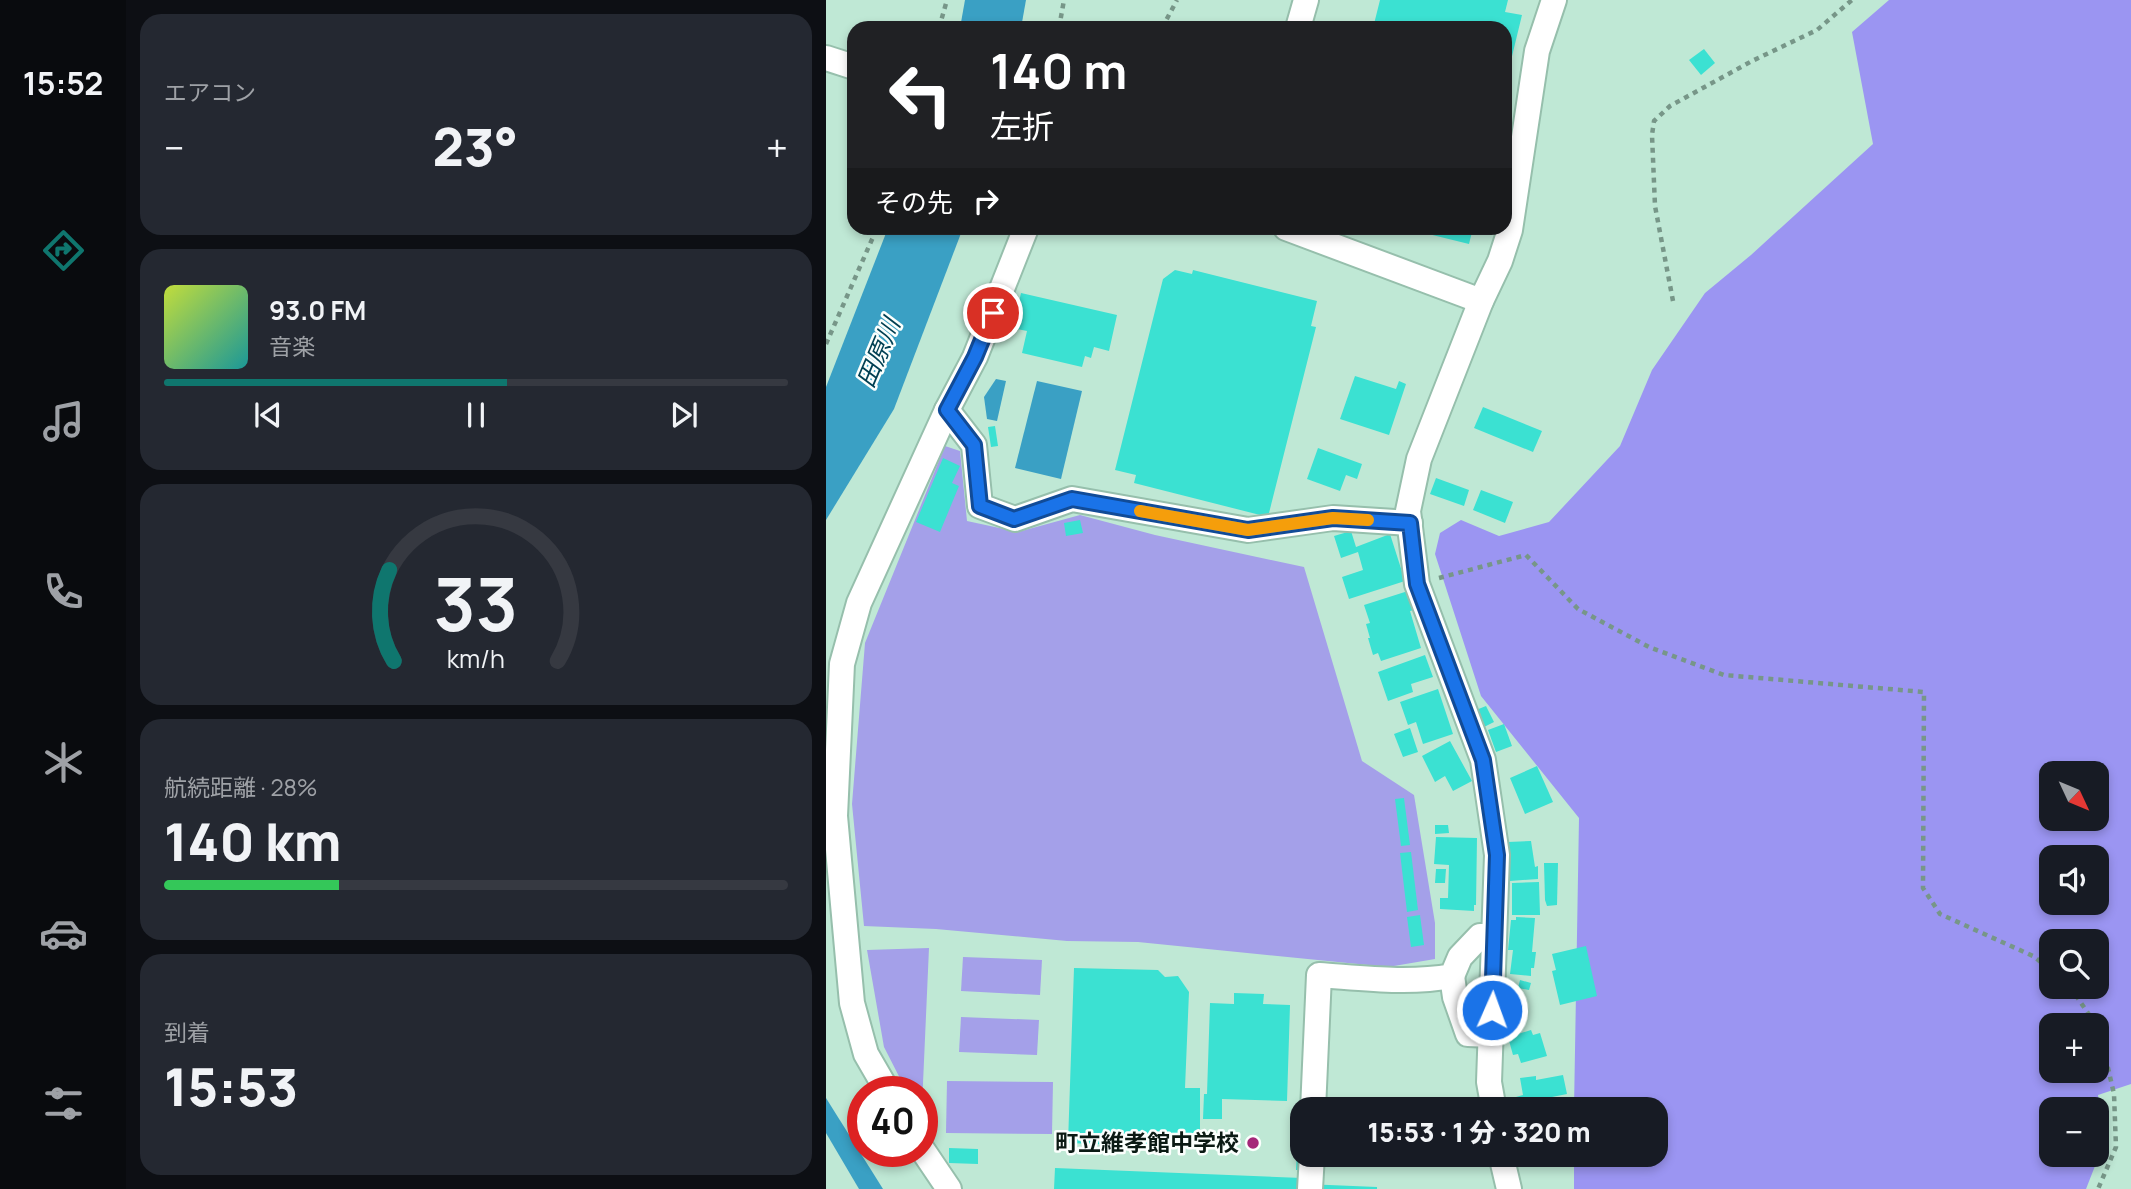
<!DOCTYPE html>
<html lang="ja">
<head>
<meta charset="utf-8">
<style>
	:root { --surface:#171b24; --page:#242831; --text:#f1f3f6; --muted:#9ea1a6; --line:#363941; --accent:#0f766e }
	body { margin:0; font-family:Manrope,"Noto Sans JP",sans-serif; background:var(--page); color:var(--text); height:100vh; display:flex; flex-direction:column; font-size:26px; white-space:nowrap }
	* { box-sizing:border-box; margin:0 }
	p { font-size:23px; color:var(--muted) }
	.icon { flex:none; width:38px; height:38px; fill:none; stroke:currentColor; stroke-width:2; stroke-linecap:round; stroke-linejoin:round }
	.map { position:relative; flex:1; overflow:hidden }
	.panel { display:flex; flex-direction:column; gap:14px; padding:14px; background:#0d0f14; width:700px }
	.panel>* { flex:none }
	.guide { position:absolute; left:21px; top:21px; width:665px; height:214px; border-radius:21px; box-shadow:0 4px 10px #0003; background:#202124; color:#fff; overflow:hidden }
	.needle { width:46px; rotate:134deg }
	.controls { position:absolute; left:1213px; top:761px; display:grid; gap:14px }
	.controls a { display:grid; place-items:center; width:70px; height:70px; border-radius:14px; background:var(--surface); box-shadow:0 4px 10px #0003; font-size:35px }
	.speed { position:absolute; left:21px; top:1076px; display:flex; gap:14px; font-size:35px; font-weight:700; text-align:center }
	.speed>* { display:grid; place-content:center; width:91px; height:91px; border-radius:50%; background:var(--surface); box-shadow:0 4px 10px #0003; line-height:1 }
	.speed .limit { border:10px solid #d22; background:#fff; color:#111 }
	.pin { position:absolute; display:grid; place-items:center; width:60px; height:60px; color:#fff; margin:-30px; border:4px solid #fff; border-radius:50%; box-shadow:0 2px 7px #0007 }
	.me { position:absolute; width:77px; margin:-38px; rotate:2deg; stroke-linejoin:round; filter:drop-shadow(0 0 5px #0008) }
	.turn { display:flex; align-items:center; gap:24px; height:147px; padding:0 28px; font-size:32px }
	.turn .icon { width:91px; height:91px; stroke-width:2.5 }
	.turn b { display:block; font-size:49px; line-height:60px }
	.then { display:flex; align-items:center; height:66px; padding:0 28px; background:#0003; gap:14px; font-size:26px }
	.big { font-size:52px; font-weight:800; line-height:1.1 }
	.panel .tile { flex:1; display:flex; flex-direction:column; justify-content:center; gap:10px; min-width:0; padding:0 24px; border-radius:21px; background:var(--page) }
	.panel .dial { align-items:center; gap:0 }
	.dial svg { height:182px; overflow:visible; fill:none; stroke:var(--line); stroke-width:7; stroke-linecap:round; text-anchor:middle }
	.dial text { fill:var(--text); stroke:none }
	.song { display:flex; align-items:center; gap:21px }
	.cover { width:84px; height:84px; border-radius:10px; background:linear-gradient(135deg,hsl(70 70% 55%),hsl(180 70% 35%)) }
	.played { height:7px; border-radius:4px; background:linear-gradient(90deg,var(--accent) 55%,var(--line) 55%) }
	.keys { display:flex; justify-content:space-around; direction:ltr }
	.heat { display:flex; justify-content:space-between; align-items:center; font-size:38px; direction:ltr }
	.charge { height:10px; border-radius:5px; background:linear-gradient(90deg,#34c759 28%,var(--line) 0) }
	.trip { position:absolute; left:464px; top:1097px; width:378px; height:70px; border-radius:21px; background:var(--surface); box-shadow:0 4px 10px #0003; font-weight:800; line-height:70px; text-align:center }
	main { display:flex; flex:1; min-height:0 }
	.dock { display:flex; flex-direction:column; width:126px; justify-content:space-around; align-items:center; background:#090b0e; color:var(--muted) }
	.dock .icon { width:49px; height:49px }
	.dock .active { color:var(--accent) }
	.dock b { font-size:32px; color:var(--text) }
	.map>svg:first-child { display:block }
</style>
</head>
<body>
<main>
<nav class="dock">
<b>15:52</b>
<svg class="icon active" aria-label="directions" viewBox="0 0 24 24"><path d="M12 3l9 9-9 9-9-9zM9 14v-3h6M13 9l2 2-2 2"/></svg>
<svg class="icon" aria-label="music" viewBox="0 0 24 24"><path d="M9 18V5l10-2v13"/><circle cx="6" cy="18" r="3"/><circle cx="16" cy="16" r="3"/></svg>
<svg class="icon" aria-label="phone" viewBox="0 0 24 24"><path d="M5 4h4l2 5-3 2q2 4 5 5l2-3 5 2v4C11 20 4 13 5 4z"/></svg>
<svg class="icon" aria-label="climate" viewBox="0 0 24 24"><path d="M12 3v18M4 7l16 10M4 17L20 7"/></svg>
<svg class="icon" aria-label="car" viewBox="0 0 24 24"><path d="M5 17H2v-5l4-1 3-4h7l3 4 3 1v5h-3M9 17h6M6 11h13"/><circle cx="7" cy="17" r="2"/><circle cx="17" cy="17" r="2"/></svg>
<svg class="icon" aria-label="filters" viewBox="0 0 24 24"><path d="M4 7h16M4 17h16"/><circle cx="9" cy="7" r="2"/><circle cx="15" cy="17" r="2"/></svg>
</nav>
<section class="panel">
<div class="tile"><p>エアコン</p>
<div class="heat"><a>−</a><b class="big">23°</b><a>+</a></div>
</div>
<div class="tile">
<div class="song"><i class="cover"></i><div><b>93.0 FM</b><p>音楽</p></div></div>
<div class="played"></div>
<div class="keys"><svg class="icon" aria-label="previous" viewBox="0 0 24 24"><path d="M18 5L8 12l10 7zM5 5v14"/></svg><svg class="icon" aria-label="pause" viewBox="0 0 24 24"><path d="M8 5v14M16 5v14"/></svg><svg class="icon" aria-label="next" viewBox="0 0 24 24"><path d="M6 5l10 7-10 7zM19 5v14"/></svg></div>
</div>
<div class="tile dial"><svg viewBox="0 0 100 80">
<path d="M14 69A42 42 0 1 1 86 69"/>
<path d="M14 69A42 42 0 0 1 12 29" stroke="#0f766e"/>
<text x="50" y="56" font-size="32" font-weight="700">33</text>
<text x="50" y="72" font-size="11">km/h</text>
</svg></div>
<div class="tile"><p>航続距離 · 28%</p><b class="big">140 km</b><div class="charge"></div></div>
<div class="tile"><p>到着</p><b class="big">15:53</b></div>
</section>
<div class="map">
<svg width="1305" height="1189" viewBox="0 0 1305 1189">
	<rect width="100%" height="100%" fill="#bfe8d5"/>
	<g fill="#a4a0e9">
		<polygon points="119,446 134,451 141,521 192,532 254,515 329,535 478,567 536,761 588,795 609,923 609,959 562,967 312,942 241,941 110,929 38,926 26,804 39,643"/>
		<polygon points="103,948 96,1106 96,1092 81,1092 58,1047 41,950"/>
		<polygon points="137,957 216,960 214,995 135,991"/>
		<polygon points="135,1017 213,1020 211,1055 133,1052"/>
		<polygon points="121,1081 227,1082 226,1134 120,1133"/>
	</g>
	<path fill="#9b95f2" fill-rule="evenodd" d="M1063 0H1305V1084L1272 1095 1278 1143 1260 1189H748V1155H830V1110L748 1109 753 818 655 696 609 554 614 533 635 520 673 536 723 522 794 446 826 370 879 293 925 255 1047 144 1026 32ZM1225 774H1270V819H1225ZM1225 858H1270V903H1225ZM1225 942H1270V987H1225ZM1225 1026H1270V1071H1225ZM1225 1110H1270V1155H1225Z"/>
	<g fill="#3aa0c4">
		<polygon points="139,0 200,0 195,28 134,28"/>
		<polygon points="62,228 137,228 68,409 0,520 0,387"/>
		<polygon points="170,379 180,381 171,421 161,419 158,397"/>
		<polygon points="211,381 256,391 235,479 189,468"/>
		<polygon points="0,1098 57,1189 33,1189 0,1133"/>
	</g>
	<g fill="#3be1d2">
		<polygon points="554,0 682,0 679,12 696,15 680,81 679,28 547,28"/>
		<polygon points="878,49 889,63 875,75 863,60"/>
		<polygon points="578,228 647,228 643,244"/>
		<polygon points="349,270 366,274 367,270 491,301 485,326 490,327 442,517 308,483 310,475 289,470 337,279"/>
		<polygon points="195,293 291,315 283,351 268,347 265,358 259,356 256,367 196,353 201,331 187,328"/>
		<polygon points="529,376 570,389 573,381 580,384 563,435 514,419"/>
		<polygon points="657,407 716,431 707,452 648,428"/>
		<polygon points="169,426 172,446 165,447 162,427"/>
		<polygon points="492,448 536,464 531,479 520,475 514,491 481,479"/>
		<polygon points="117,458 134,466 126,483 133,486 114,532 90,522"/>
		<polygon points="610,478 643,490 638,506 604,494"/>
		<polygon points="655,490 687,502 679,523 647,510"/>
		<polygon points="254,520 257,533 240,536 238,523"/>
		<polygon points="525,531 530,547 564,534 579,581 523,599 516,577 537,570 532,552 515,558 508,536"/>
		<polygon points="582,591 588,610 584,611 595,648 555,661 552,653 547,655 542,638 544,638 540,624 544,623 538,605"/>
		<polygon points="599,655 607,677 585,684 587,692 562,701 552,672"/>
		<polygon points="612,689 627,734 597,744 590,722 582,725 574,702"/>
		<polygon points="660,706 668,722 658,727 650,710"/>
		<polygon points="678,724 686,746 670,752 662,730"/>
		<polygon points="584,728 592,752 577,757 568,734"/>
		<polygon points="624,741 646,781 627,791 619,776 609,782 596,756"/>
		<polygon points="711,766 727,802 699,814 684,778"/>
		<polygon points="578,798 584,845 575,846 569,799"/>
		<polygon points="609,825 622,825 623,833 609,834"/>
		<polygon points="610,837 651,838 650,905 648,905 648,911 614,909 614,898 622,898 623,865 608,864"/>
		<polygon points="705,841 709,867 712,866 712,879 684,881 682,842"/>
		<polygon points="585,852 592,910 581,912 574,853"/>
		<polygon points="718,863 732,863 731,905 721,906 719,900"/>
		<polygon points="610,869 620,869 619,883 609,883"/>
		<polygon points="713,882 714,915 686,915 686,883"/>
		<polygon points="594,915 598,945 585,947 581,917"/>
		<polygon points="690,917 709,918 706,952 710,952 708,968 705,968 705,976 684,974 687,950 682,950 685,920 690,920"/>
		<polygon points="760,946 771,996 734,1005 726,971 730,970 726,954"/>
		<polygon points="248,968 332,970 339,977 352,976 363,992 359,1088 374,1088 374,1148 242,1143"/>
		<polygon points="694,980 705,983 703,990 692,988"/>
		<polygon points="408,993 438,994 437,1004 464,1005 461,1101 396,1099 396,1119 377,1119 378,1094 381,1094 384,1003 408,1004"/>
		<polygon points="705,1030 707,1035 714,1033 721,1056 695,1063 692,1054 687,1055 682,1037"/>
		<polygon points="737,1075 741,1094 726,1097 728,1105 708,1110 693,1109 690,1097 697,1095 694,1078 710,1076 710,1080"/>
		<polygon points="472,1134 476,1135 479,1184 551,1187 551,1189 228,1189 229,1168 476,1178 476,1170 470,1170"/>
		<polygon points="123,1148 152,1149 152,1164 123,1163"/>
		<polygon points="691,1155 710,1155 710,1156 693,1160"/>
	</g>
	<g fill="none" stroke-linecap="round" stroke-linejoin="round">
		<g stroke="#96bfac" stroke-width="28">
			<g id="minor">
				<polyline points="472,28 480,0"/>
				<polyline points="0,58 28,67"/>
				<polyline points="460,228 655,301"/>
				<polyline points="121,410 148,445 154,506 189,519 246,499 422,530 507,518 584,523"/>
				<polyline points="626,976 629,997 642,1034 665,1035"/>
				<polyline points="62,1092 40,1054 26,1003 9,816 16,664 33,603 121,410 149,357 200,228"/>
				<path d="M487 1110 493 975C537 978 582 984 626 976L634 957 654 936H668"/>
				<polyline points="668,1110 663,1082 671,855 657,760 591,584 582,511 593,459 655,301 674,261 684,230 711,51 728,0"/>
				<polyline points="96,1149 123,1189"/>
				<polyline points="675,1155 683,1189"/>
				<polyline points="484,1189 486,1155"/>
			</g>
		</g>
		<g stroke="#779688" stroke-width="4.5" stroke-dasharray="5 5" stroke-linecap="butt">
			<polyline points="113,28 121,0"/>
			<polyline points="233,28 238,0"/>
			<polyline points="336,28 351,0"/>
			<polyline points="847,301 829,206 826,135 828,121 844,106 926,61 991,30 1026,0"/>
			<polyline points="0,344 51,228"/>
			<polyline points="613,578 700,555 752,609 823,647 898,675 1098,692 1097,888 1114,914 1207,956 1225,970"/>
			<polyline points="1244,987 1273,1029 1288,1094 1290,1147 1272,1189"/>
		</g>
		<use href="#minor" stroke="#fff" stroke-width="24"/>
	</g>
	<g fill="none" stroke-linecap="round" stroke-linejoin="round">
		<g stroke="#114b97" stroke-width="18">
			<polyline id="route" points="167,313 149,357 121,410 148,445 154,506 188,519 246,499 422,530 507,518 584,523 591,584 657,760 671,855 666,1010"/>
		</g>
		<use href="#route" stroke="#1a73e8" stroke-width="12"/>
		<polyline stroke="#f59e0b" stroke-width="12" points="314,511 422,530 507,518 542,520"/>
	</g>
	<circle fill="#a42779" stroke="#fbfffd" stroke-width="2.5" cx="427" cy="1143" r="7"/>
	<g text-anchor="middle" stroke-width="5" stroke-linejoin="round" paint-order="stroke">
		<g font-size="23" font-weight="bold" fill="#0b1a14" stroke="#fbfffd" text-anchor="end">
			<text x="413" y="1151">町立維孝館中学校</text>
		</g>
		<g font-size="24" font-style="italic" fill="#014053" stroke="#fbfffd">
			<text transform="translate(53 353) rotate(-67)" y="8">田原川</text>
		</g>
	</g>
</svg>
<div class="controls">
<a><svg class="needle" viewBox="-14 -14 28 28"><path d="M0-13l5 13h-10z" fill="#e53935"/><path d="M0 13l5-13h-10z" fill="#9ea1a6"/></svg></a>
<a><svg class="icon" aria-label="sound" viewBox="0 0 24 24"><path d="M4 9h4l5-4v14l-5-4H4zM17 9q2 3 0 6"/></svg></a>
<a><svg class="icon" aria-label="search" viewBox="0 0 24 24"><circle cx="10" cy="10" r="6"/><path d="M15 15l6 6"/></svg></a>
<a>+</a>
<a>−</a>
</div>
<div class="speed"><div class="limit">40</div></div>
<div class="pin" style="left:167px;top:313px;background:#d93025"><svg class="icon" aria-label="arrive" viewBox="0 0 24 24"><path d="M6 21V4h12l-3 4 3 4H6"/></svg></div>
<svg class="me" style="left:666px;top:1010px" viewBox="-20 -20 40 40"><circle r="17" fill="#1a73e8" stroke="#fff" stroke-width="3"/><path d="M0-11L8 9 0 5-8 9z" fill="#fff"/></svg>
<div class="trip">15:53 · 1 分 · 320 m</div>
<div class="guide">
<div class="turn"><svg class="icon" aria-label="left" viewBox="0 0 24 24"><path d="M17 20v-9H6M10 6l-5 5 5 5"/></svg><div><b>140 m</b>左折</div></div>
<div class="then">その先<svg class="icon" aria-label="right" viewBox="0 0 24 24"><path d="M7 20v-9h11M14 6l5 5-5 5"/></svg></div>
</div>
</div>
</main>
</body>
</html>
